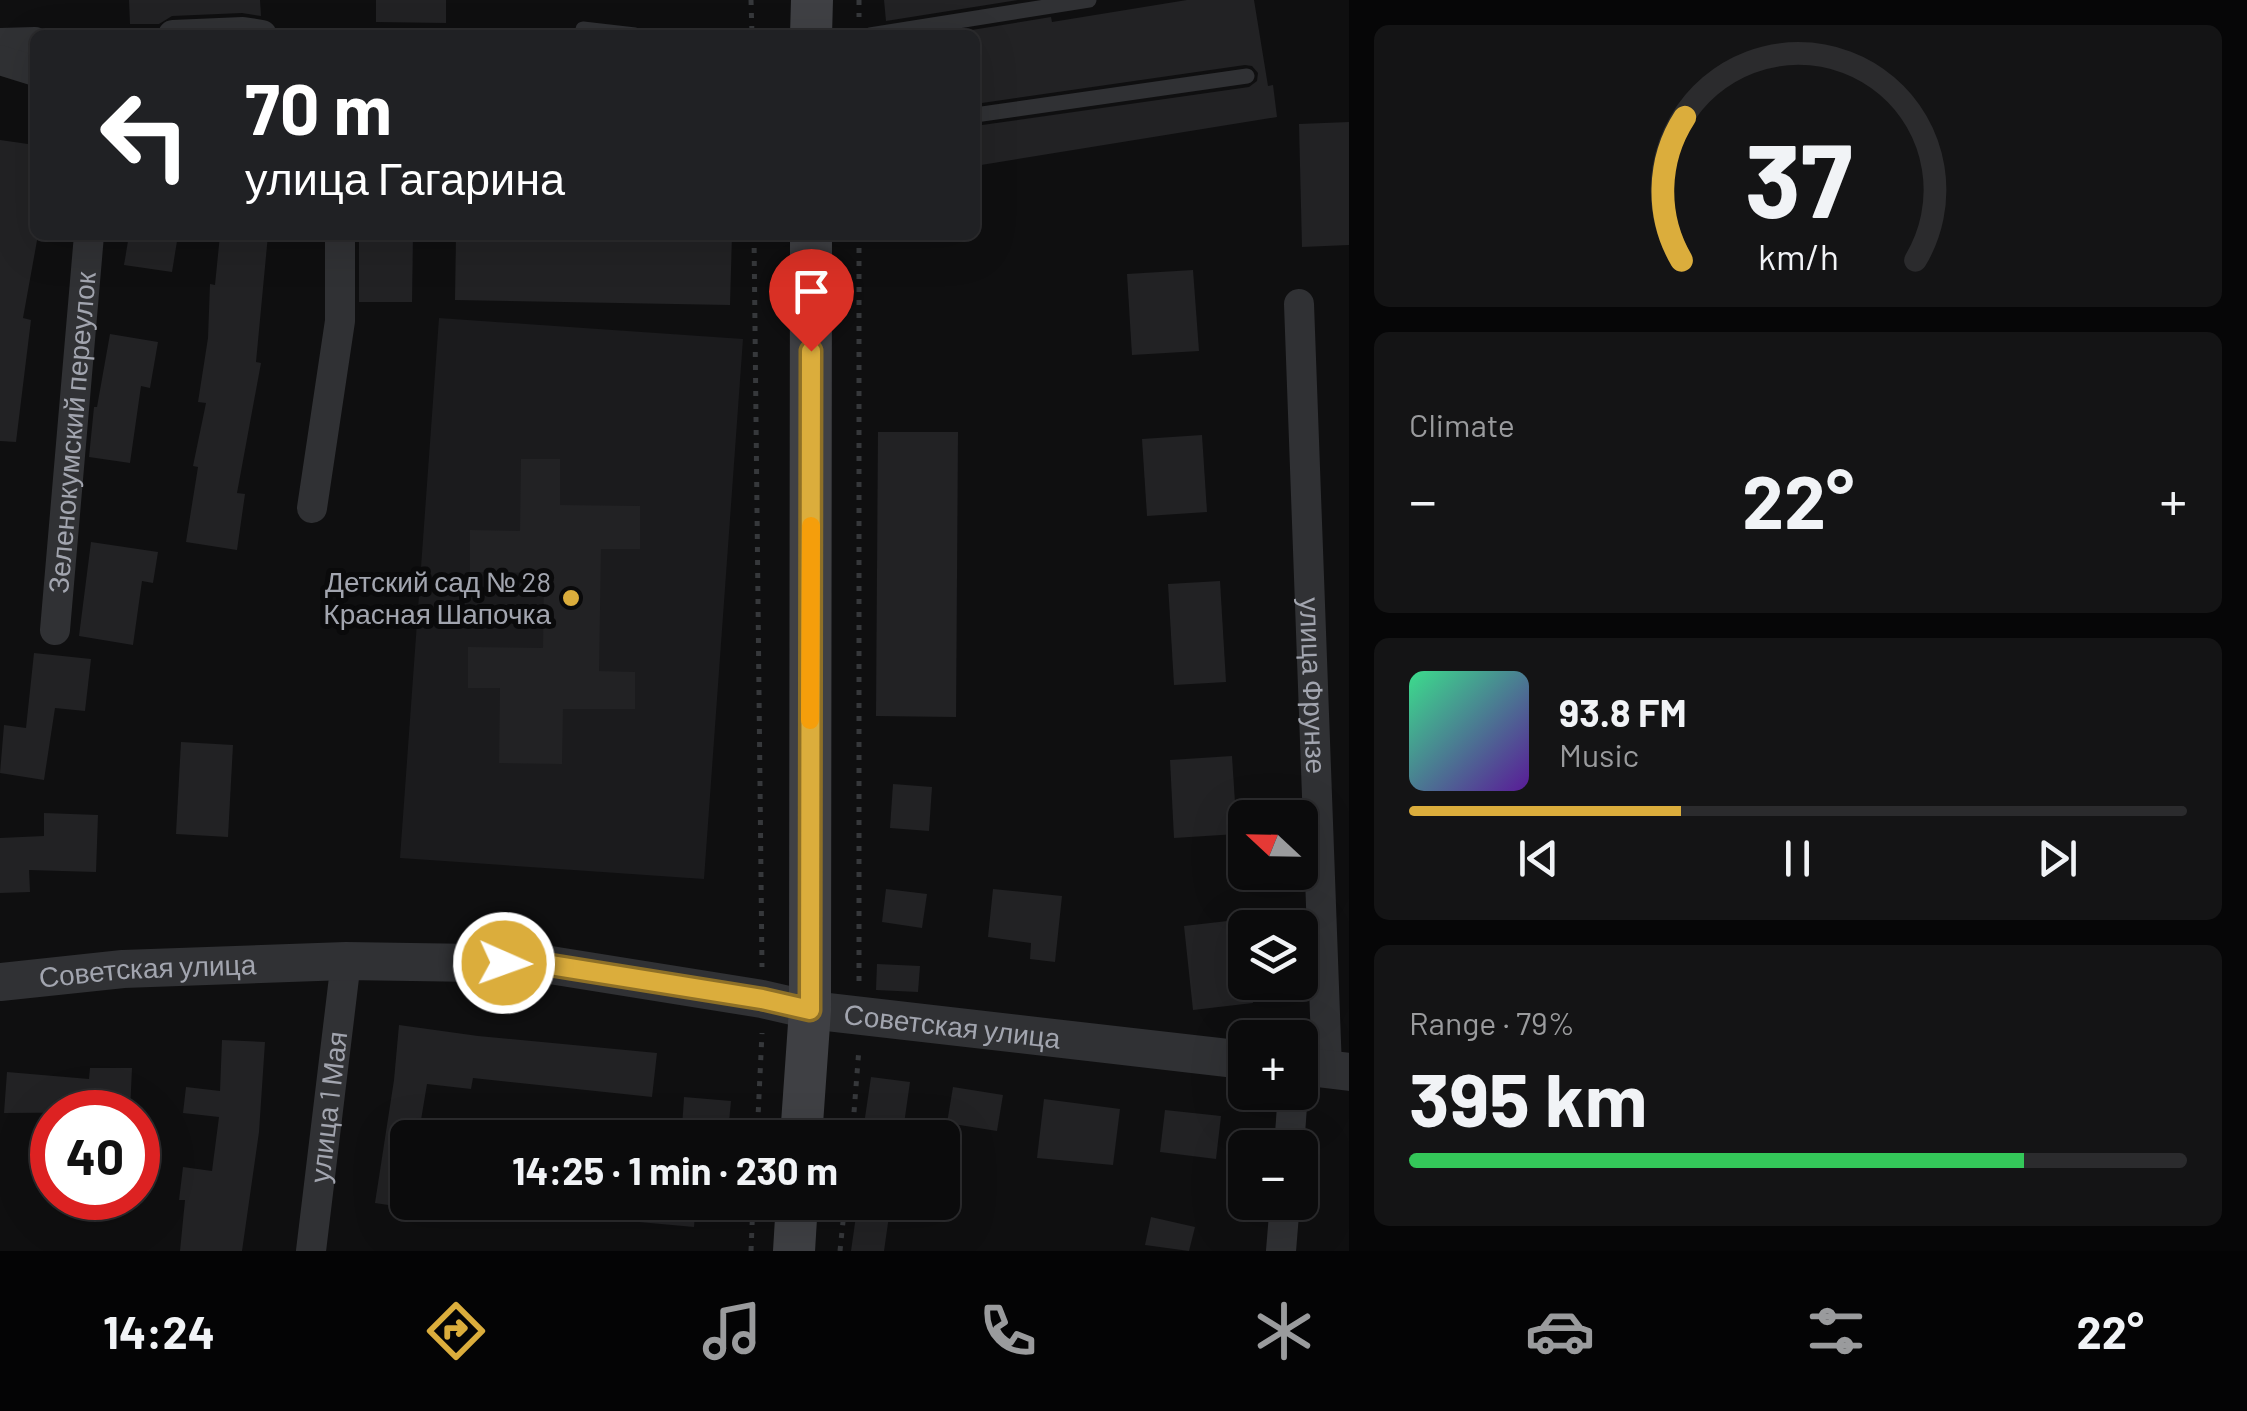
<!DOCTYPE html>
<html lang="en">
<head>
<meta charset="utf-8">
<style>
	:root { --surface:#0b0b0c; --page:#141415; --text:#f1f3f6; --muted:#9a9b9d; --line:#2b2b2d; --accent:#dbad3c }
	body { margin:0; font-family:Barlow,sans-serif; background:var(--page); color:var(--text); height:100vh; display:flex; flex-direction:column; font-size:38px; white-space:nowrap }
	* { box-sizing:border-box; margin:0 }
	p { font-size:32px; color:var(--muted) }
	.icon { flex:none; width:55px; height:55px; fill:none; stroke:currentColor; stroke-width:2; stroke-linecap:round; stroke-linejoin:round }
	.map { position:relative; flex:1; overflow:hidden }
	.sheet { display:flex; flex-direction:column; gap:25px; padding:25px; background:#060607; width:898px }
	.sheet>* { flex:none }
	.hud { position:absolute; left:30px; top:30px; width:950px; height:210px; border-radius:15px; box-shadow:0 10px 40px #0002,0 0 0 2px var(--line); background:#202124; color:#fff; overflow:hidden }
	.needle { width:65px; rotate:292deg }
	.buttons { position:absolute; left:1228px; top:800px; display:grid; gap:20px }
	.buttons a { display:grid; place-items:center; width:90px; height:90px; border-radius:15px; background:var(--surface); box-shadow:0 10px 40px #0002,0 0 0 2px var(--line); font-size:50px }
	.speed { position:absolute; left:30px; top:1090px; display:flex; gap:20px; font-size:50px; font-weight:700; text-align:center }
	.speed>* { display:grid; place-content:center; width:130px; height:130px; border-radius:50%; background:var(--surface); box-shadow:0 10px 40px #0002,0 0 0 2px var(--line); line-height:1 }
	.speed .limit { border:15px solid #d22; background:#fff; color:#111 }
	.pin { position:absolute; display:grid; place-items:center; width:85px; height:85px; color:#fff; margin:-102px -42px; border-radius:50% 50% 50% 0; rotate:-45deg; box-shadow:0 0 10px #0007 }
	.pin .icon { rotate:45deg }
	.me { position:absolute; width:110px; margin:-55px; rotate:92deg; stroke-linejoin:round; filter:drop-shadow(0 0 8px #0008) }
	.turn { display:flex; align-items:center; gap:35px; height:210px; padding:0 50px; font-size:45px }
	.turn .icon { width:130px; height:130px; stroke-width:2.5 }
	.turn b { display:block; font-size:70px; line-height:85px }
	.big { font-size:75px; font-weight:700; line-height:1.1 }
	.sheet .card { flex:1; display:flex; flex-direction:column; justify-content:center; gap:15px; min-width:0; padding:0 35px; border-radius:15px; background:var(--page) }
	.sheet .dial { align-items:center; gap:0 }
	.dial svg { height:260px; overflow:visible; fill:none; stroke:var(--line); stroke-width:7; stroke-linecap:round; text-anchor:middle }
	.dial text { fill:var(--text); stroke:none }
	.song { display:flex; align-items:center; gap:30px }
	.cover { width:120px; height:120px; border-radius:15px; background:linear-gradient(135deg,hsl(150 70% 55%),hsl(270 70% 35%)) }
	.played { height:10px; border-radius:5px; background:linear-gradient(90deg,var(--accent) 35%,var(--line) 35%) }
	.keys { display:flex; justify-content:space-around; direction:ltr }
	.heat { display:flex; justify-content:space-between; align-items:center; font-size:55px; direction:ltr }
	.charge { height:15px; border-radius:8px; background:linear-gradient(90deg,#34c759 79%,var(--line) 0) }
	.trip { position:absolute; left:390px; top:1120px; width:570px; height:100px; border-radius:15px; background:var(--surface); box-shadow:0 10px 40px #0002,0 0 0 2px var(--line); font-weight:700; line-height:100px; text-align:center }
	.dock { display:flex; height:160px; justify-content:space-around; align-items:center; background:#040405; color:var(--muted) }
	.dock .icon { width:70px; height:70px }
	.dock .selected { color:var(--accent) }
	.dock b { font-size:45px; color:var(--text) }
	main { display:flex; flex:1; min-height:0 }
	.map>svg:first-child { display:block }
</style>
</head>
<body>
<main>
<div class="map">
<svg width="1350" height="1251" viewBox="0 0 1350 1251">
	<rect width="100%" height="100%" fill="#0f0f10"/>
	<polygon fill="#1b1b1d" points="439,318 743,339 704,879 400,858"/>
	<g fill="#222224">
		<polygon points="129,0 260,0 261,16 242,13 172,16 159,24 130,24"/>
		<polygon points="376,0 446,0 446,23 376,22"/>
		<polygon points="884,0 1018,0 886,21"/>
		<polygon points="1187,0 1254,0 1268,86 1273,85 1277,117 975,166 975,126 1249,87 1257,81 1258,73 1252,66 1245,65 975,104 975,35 941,35 1051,17 1052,22"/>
		<polygon points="1350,122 1350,245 1302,247 1299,124"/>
		<polygon points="0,140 35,145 35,235 38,235 23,318 31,320 16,442 0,441"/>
		<polygon points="129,235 178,235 172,272 124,265"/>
		<polygon points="220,235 268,235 256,362 261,363 237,493 245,494 237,550 186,542 198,467 193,466 206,403 198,402 208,338 210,284 215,285"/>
		<polygon points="359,235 413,235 412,302 359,302"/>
		<polygon points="456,235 675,238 675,235 732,235 730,305 455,300"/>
		<polygon points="1193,270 1199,351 1132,355 1127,274"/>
		<polygon points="110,334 158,342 150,388 141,386 130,463 89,457 94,407 97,407"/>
		<polygon points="878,432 958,432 956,717 876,716"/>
		<polygon points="1202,435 1207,512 1147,516 1142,439"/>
		<polygon points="521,459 560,459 560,505 640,506 640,549 601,549 599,671 635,672 635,709 563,709 562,764 499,763 500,688 468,688 468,647 543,648 544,573 470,572 470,530 520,531"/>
		<polygon points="91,542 158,552 153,583 142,581 133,645 79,636"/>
		<polygon points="1220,581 1226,682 1174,685 1168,584"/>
		<polygon points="34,653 91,659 85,711 55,708 44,780 0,773 4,725 26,728"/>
		<polygon points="181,742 233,745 228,837 176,834"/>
		<polygon points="1232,756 1237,834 1174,838 1170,760"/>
		<polygon points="893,784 932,787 929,831 890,828"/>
		<polygon points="44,813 98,815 96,872 29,870 30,892 0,893 0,838 44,836"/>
		<polygon points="886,889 927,894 922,928 882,922"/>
		<polygon points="993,889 1062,896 1055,962 1030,959 1031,943 988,937"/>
		<polygon points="1245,919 1245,982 1251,982 1253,1003 1193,1010 1184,926"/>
		<polygon points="877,964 920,966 918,992 876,990"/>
		<polygon points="399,1025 478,1036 657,1053 652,1097 473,1078 471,1089 427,1084 418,1138 408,1138 408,1208 375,1203 394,1080"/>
		<polygon points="222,1040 265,1042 259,1132 242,1251 180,1251 185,1200 179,1200 183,1167 212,1171 219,1117 183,1113 186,1087 220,1091"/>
		<polygon points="90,1068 132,1068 130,1112 4,1113 7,1072 89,1079"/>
		<polygon points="871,1077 910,1082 902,1138 862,1138"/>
		<polygon points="953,1087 1003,1095 997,1131 947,1123"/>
		<polygon points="684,1097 731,1101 728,1132 682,1128"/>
		<polygon points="1044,1099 1120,1109 1113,1165 1037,1158"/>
		<polygon points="1165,1110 1221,1116 1216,1159 1160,1152"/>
		<polygon points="607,1202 696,1202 694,1227 606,1219"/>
		<polygon points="858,1202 891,1202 884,1251 851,1251"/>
		<polygon points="1151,1217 1195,1227 1189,1251 1145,1245"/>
	</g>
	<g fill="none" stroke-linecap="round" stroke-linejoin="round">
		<g stroke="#36383b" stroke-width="5" stroke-dasharray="5 8" stroke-linecap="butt">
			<polyline points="751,0 752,35"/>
			<polyline points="859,0 859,17"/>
			<polyline points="754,235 762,967"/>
			<polyline points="859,235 859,982"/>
			<polyline points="757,1138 762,1033"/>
			<polyline points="852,1138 859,1048"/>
			<polyline points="751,1251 753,1202"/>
			<polyline points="840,1251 845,1202"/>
		</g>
		<g stroke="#303134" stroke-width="15">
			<polyline points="583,29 635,35"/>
			<polyline points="870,35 1089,0"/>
			<polyline points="975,115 1247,76"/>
		</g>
		<g stroke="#303134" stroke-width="30">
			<polyline points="173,35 243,32 262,35"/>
			<polyline points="0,43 35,42"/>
			<polyline points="0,60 35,71"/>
			<path id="s1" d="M1299 304 1327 1069"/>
			<polyline points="312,508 340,321 340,235"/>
			<path id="s2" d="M55 630 89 235"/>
			<polyline points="1289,1148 1293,1092"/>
			<path id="s3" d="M311 1251 346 961"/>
			<polyline points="1281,1251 1285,1202"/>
		</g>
		<g stroke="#303134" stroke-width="38">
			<path id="s4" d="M0 982 123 969 346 961 544 964 762 999 810 1010 1245 1060"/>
			<polyline points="1300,1066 1350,1072"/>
		</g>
		<g stroke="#3f4044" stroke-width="42">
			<polyline points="811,35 812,0"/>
			<polyline points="801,1138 810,1010 811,235"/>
			<polyline points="794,1251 797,1202"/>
		</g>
	</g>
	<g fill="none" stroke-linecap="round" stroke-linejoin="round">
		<g stroke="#8e7027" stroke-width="25">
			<polyline id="route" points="504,963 544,964 762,999 810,1010 811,351"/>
		</g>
		<use href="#route" stroke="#dbad3c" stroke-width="18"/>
		<polyline stroke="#f59e0b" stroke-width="18" points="810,720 811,526"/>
	</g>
	<circle fill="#dbad3c" stroke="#0a0a0b" stroke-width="4" cx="571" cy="598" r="10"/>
	<g text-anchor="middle" stroke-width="10" stroke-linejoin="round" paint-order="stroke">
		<g font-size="28" fill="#a2a5af" stroke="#0a0a0b">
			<text dy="10" stroke="none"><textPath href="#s2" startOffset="198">Зеленокумский переулок</textPath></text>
			<text dy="10" stroke="none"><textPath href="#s1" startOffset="382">улица Фрунзе</textPath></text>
			<text dy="10" stroke="none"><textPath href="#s4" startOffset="148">Советская улица</textPath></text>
			<text dy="10" stroke="none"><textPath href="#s4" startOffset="958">Советская улица</textPath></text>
			<text dy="10" stroke="none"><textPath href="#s3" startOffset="145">улица 1 Мая</textPath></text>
		</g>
		<g font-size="28" fill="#a2a5af" stroke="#0a0a0b" text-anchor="end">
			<text x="551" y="592">Детский сад № 28<tspan x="551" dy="32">Красная Шапочка</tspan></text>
		</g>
	</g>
</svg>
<div class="buttons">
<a><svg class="needle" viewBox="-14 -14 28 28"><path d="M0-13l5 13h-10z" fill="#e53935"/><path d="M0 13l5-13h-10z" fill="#9a9b9d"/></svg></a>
<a><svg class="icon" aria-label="layers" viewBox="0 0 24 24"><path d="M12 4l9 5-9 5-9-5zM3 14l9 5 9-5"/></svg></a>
<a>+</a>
<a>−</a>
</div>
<div class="speed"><div class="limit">40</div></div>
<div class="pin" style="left:811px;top:351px;background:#d93025"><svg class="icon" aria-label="arrive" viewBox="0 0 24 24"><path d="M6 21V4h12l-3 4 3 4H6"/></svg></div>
<svg class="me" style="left:504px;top:963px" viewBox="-20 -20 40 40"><circle r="17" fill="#dbad3c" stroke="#fff" stroke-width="3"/><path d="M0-11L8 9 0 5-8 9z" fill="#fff"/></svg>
<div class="trip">14:25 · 1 min · 230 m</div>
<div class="hud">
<div class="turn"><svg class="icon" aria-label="left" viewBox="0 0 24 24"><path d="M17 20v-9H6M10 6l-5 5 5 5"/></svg><div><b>70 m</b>улица Гагарина</div></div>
</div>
</div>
<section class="sheet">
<div class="card dial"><svg viewBox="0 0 100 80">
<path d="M14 69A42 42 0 1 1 86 69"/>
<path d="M14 69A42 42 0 0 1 15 25" stroke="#dbad3c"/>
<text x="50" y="56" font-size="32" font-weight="700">37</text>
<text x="50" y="72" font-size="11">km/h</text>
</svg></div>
<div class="card"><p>Climate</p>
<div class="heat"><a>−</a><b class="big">22°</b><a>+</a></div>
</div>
<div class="card">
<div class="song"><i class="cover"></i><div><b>93.8 FM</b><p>Music</p></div></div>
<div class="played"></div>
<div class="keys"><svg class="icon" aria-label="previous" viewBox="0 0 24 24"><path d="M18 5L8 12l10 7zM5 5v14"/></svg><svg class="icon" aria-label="pause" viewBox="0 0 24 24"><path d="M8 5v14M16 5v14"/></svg><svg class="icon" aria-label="next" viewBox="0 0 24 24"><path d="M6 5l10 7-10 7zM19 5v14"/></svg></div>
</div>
<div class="card"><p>Range · 79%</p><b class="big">395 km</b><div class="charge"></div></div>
</section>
</main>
<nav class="dock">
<b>14:24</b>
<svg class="icon selected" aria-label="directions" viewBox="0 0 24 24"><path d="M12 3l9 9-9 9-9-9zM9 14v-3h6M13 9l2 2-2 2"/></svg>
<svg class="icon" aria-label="music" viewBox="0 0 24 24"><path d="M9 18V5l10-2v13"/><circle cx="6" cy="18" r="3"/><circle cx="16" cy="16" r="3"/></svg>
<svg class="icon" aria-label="phone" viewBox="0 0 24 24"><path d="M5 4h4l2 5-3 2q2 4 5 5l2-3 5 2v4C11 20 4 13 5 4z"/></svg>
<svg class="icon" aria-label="climate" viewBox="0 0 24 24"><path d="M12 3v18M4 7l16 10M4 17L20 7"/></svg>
<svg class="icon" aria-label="car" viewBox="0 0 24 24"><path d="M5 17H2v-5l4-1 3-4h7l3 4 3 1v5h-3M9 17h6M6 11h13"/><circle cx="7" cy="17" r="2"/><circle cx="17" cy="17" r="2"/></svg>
<svg class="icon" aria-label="filters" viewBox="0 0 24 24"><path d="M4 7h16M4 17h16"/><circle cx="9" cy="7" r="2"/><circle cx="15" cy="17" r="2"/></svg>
<b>22°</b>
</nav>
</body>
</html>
